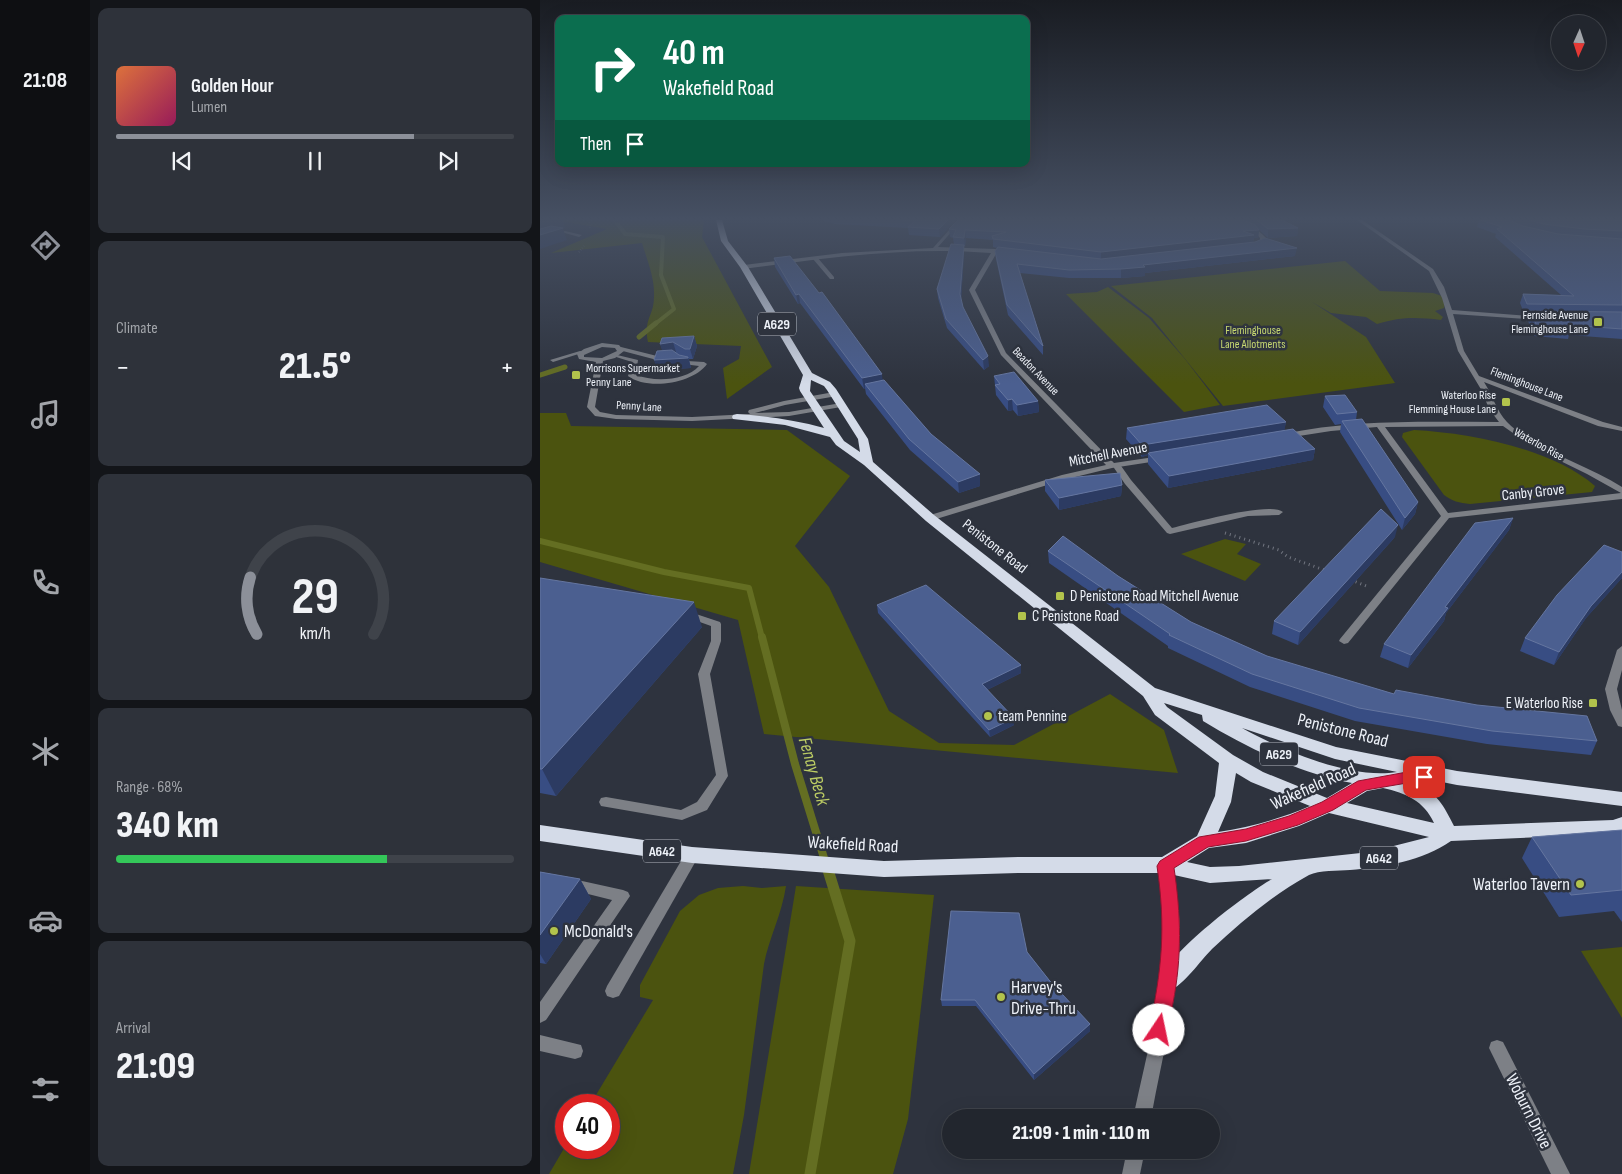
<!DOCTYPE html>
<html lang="en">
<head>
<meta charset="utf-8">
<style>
	:root { --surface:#22262e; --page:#2e323a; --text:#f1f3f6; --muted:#a2a5aa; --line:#3f434a; --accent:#8c9099 }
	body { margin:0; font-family:"Sofia Sans Condensed",sans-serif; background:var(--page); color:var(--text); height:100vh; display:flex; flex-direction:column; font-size:19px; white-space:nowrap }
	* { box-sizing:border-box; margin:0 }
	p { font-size:16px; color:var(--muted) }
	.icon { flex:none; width:28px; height:28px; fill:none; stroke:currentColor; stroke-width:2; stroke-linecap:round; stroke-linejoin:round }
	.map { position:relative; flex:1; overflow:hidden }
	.panel { display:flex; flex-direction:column; gap:8px; padding:8px; background:#131519; width:450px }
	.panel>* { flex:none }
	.banner { position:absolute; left:15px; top:15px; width:475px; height:152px; border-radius:10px; box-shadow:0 5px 20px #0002,0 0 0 1px var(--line); background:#0b6e4f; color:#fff; overflow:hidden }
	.needle { width:32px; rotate:183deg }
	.buttons { position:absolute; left:1011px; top:15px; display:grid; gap:10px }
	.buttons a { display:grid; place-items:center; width:55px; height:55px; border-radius:50%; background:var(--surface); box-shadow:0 5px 20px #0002,0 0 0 1px var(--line); font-size:25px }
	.speed { position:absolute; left:15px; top:1094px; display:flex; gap:10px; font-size:25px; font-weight:700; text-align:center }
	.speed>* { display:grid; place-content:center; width:65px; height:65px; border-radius:50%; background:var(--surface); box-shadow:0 5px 20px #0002,0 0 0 1px var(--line); line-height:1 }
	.speed .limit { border:8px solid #d22; background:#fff; color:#111 }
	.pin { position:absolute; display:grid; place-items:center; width:42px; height:42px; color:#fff; margin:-21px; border-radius:10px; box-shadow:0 2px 8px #0006 }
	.me { position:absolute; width:55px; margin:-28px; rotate:11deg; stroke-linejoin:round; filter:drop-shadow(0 0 4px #0008) }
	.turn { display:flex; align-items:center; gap:18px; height:105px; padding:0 25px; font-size:22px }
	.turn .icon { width:65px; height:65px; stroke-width:2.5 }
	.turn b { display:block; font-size:35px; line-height:42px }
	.then { display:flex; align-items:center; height:48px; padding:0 25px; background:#0003; gap:10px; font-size:19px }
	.big { font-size:38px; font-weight:800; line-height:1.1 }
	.panel .tile { flex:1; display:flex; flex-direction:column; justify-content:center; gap:8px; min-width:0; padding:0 18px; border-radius:10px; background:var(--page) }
	.panel .dial { align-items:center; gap:0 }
	.dial svg { height:130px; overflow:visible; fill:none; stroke:var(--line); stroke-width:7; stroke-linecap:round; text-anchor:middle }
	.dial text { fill:var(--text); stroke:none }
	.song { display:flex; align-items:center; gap:15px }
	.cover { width:60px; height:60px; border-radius:8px; background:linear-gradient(135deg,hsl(20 70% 55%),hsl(330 70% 35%)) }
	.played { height:5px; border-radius:2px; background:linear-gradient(90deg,var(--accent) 75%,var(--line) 75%) }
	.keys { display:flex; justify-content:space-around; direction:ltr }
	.heat { display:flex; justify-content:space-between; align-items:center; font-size:28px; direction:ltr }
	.charge { height:8px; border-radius:4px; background:linear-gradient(90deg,#34c759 68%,var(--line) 0) }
	.trip { position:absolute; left:402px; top:1109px; width:278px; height:50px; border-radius:25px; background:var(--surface); box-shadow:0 5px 20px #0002,0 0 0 1px var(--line); font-weight:800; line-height:50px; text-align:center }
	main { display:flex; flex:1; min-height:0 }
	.tabs { display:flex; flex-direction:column; width:90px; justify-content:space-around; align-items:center; background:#0e0f12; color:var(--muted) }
	.tabs .icon { width:35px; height:35px }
	.tabs .selected { color:var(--accent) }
	.tabs b { font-size:22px; color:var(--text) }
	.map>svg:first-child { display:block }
</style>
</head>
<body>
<main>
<nav class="tabs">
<b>21:08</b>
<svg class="icon selected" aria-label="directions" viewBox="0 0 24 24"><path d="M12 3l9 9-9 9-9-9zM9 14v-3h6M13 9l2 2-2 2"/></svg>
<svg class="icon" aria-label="music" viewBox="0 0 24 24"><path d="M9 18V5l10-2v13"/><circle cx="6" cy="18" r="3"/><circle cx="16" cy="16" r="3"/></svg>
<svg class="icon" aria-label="phone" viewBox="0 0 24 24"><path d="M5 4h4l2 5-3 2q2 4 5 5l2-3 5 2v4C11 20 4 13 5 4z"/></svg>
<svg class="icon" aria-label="climate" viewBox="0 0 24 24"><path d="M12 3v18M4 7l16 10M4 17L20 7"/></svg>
<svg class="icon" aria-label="car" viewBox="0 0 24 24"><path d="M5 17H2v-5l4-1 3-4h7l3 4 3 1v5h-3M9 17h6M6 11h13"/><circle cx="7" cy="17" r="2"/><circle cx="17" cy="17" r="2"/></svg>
<svg class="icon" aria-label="filters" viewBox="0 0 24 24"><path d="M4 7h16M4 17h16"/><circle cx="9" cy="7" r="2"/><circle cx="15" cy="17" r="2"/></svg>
</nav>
<section class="panel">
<div class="tile">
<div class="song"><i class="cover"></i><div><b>Golden Hour</b><p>Lumen</p></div></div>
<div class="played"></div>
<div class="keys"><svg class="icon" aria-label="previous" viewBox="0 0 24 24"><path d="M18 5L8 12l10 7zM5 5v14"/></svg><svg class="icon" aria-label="pause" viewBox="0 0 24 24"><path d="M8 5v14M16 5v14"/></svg><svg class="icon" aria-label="next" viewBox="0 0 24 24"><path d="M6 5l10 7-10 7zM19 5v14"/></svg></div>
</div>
<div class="tile"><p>Climate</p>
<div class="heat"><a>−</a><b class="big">21.5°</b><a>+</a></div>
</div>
<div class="tile dial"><svg viewBox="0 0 100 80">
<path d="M14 69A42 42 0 1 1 86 69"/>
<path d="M14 69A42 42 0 0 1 10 34" stroke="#8c9099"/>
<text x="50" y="56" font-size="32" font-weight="700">29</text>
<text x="50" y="72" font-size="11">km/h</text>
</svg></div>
<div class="tile"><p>Range · 68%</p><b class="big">340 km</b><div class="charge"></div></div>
<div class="tile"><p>Arrival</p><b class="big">21:09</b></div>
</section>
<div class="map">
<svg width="1082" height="1174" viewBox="0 0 1082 1174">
	<rect width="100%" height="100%" fill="#2e333e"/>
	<g fill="#4b530f">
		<path d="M14 220H164L162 237 232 367 187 399 183 368 199 359 201 346 108 342C103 319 114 316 114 297 115 278 107 260 102 243L11 253 67 229Z"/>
		<path d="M805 261 840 291 893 293 902 296 905 303 904 308 895 311 903 317 901 320C875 317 861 317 837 324L826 317 791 313 772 302 826 337 855 383 683 406 612 318 571 286Z"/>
		<polygon points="568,287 609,318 645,359 680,405 644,412 526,294 557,292"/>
		<polygon points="0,413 26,413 31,426 247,430 310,476 255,546 289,587 349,711 399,743 474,745 570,694 624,730 638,773 224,734 198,620 0,562"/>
		<path d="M874 430C930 433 1011 448 1055 486L1052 492 930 504C919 503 912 501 904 495L862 437 863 433Z"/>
		<polygon points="685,539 706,544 697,554 721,564 705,581 641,554"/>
		<path d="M203 886 222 888 246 886C242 914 229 938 224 964L204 1115 193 1174H9L26 1145V1148H69V1105H50L113 1000 100 997V985L140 911 159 895 178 888Z"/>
		<polygon points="256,886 394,895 368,1119 353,1174 209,1174"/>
		<polygon points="1082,947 1082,1018 1041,951"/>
	</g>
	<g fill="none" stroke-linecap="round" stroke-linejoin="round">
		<polyline stroke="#646e22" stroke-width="4" points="75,220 85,234 123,237 121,275 134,309 115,324"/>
		<g stroke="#646e22" stroke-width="5">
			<polyline points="99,337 116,323"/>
			<polyline points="0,375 25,367"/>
		</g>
		<polyline stroke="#646e22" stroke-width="6" points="0,541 124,572 209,588 222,638"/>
		<polyline stroke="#646e22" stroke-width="8" points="222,637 255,764 288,871"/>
		<polyline stroke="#646e22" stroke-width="11" points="270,1174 310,941 288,870"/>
		<g stroke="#727680" stroke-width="2" stroke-dasharray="0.5 2" stroke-linecap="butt">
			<polyline points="49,220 50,229"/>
			<polyline points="39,252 44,246"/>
		</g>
		<g stroke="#727680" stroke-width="3" stroke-dasharray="1 4" stroke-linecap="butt">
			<polyline points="685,533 739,550 748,557 787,571"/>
			<polyline points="811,580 829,587"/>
		</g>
		<g fill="#7d8086" fill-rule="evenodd">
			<polygon points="25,231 42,235 39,237 25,233 0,240 0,236"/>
			<polygon points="273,257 277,257 294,277 294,279 290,279 273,259"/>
			<path d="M81 347 117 356 136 354 147 361 164 362 167 364C154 383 108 391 88 376L92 362 73 356V354L98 360 96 375C114 382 146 381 159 366L143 364 135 358 117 360 79 350V348Z"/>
			<polygon points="40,351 45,352 13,362 10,360"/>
			<path d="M573 463H579L591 480 632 528C652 523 730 501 743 512L739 515 708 516 630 534 627 533 585 484 572 465Z"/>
			<polygon points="147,611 180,622 181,624 181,641 170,674 188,776 167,810 142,820 61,806 59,802 61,798 66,797 141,810 157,802 176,775 158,674 171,641 171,626 143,616 142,614 143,612"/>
			<polygon points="152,849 157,851 159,855 157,859 79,996 73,998 67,996 65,991 67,986 147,851"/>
			<polygon points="33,879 83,890 88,892 90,896 6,1020 0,1023 0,1002 72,900 28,889 26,885 28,881"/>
			<polygon points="0,1035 41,1045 43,1051 41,1057 35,1059 0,1051"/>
		</g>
		<g fill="#7d8086" fill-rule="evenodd">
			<path d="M418 220H422L398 247 455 249 470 253 467 255 456 254 435 290 466 353 574 463 621 456H624V460L572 468 527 479 393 520H387L385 518 387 516 522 475 566 465 461 355 429 290 451 253C368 246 286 258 204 269L201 267 204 265 302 253 393 248Z"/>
			<path d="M693 220C704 219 718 229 726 238L724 244 713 247V245L720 242V238L715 232Z"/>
			<path d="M817 220H822L893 269 904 287 912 310 1004 317 1005 318 1002 320 913 314 924 351 939 376 1063 422 1082 427V431L1058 426 944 382C953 396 956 410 967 422 997 452 1047 464 1082 487V499L909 518 808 643 804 644 799 641 800 639 901 516 837 427 791 431 746 438H743V434C814 419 887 422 959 422L949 409 942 391 918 351 902 298 889 271ZM963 426 994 448 1047 474 1081 493 908 513 845 427Z"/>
			<path d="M62 343 79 345 84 351 75 358 63 361 55 407 60 412 76 415 152 417 210 414 208 412 209 410 244 401 294 392 298 394 297 396 245 405 215 413 249 412 301 403 305 405 301 407 249 416 152 421 76 419 55 416 47 407 56 362 39 359 37 354 44 349ZM62 347 75 348 77 351 62 358 44 357V355Z"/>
			<polygon points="1082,646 1082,670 1077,689 1082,710 1082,727 1078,726 1070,710 1065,689 1077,650"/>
			<polygon points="957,1040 963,1042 1030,1174 1011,1174 949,1048 951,1042"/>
		</g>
		<g fill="#7d8086" fill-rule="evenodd">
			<path d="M625 859 630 861 632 865C636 886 639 908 640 929 640 992 622 1056 611 1118H593C606 1056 624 993 625 929 625 908 621 886 618 865L620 861Z"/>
			<polygon points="587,1150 605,1150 600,1174 582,1174"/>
		</g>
		<path fill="#d4dbe8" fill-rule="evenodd" d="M176 220H182L188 241 208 267 272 373 290 382 296 389 328 439 333 462 394 515 615 688 796 747 917 771 1082 792V806L917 785 892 780 885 784H875C897 792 904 806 914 826L1073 820 1082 817V831L1073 834 911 841C883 861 843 867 810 870 798 871 779 870 769 875 734 894 701 922 672 949 660 961 644 985 629 991L621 988 618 981C631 951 703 896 732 879L670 883 625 873H480L344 877 152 863 0 841V825L152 847 344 861 480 857H622L657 836 675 796 679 763 615 715 603 696 386 521 324 465 296 445 290 437 245 425 193 419 192 417 193 415 197 414C227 416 256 420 284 428L260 391 259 388 263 375 200 267 181 241ZM271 380 284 386 287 390 318 439 320 452 304 441 270 391ZM624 703 662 715 663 721C709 749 759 773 812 783L787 798 723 772 693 755 627 707ZM702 728 795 759 857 772C811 780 742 750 702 728ZM696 773 711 782 770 806C740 819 710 827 678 832L691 802ZM843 788C866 793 884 801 894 823L807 803 827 791ZM789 813 889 837 830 852 699 866 670 867 647 862 669 848 706 843 759 826Z"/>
	</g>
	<g fill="#384d83">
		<polygon points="281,220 416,220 400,237 369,235 368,228 295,224"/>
		<polygon points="418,220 742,220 758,228 757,236 728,238 718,229 719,230 718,238 714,238 713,242 755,256 605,273 605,276 581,278 529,278 480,273 503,346 503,355 468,315 456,259 455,251 457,248 453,247 453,240 426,238 425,246 424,246 424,253 421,299 423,307 449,366 444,370 407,328 398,298 397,289 414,244 413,238 410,237 409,229"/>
		<polygon points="939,220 1082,220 1082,339 1029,335 1028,339 994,336 988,321 990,313 984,313 980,303 983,294 1021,295 955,237 956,234 937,227"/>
		<polygon points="234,258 391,434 440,486 419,493 370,450 326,394 325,388 324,389 260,303 258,304 235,267"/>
		<polygon points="154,336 157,346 153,359 149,359 151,368 117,370 123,351 120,344"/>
		<polygon points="454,376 498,401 499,412 478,416 473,410 468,411 456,395"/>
		<polygon points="785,396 817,412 816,420 878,502 875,514 862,530 800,432 801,424 795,425 783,407"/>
		<polygon points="746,422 744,430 775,449 773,460 628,488 608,464 608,455 602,457 586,439 587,428"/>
		<polygon points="505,480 582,485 581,496 519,510 505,491"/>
		<polygon points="973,518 969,530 906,613 904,621 868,668 840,657 844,644"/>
		<polygon points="855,537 758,645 732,634 734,621"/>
		<polygon points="508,551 578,576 651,622 727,656 854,694 1057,741 1051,755 947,744 815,721 710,687 628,648 628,646 509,563"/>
		<polygon points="1082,552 1082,578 1046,618 1014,665 980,651 985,638"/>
		<polygon points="0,578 162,627 16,796 0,793"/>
		<polygon points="337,605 481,665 481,673 447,690 474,725 450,737 338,613"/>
		<polygon points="1082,830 1082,922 1074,911 1019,917 982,858 992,837"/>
		<polygon points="0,872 40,879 51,899 6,964 0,963"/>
		<polygon points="487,952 550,1031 494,1080 436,1006 402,1006 401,1000"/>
	</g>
	<g fill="#2c3b62">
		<polygon points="7,220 23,220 25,228 23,229 27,240 0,249 0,221"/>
		<polygon points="408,220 416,220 400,237 399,229"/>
		<polygon points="758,228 757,236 728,238 728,229"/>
		<polygon points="425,230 426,238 425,246 424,238"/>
		<polygon points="719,230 718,238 714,238 713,243 561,260 561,252 703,231"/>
		<polygon points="424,245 424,253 421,303 420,294"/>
		<polygon points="757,248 755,256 605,273 605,276 581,278 581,269 603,265"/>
		<polygon points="259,294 260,303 258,304 256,295"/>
		<polygon points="154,336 157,346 153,359 150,349"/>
		<polygon points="133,342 136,352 123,353 120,344"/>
		<polygon points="448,356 449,366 444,370 443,360"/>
		<polygon points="148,357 151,368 117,370 114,360"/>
		<polygon points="342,374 343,385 325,384 325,388 324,389 322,378"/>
		<polygon points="472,399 473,410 468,411 468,400"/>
		<polygon points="498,401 499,412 478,416 477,405"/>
		<polygon points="746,422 744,433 608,453 608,455 602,457 602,445"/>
		<polygon points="775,449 773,460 628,488 629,476"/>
		<polygon points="440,474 440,486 419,493 418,482"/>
		<polygon points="582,485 581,496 519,510 519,498"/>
		<polygon points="878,502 875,514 862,530 865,518"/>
		<polygon points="973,518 969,530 906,613 904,621 868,668 871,655 905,607"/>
		<polygon points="858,525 855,537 758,645 760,632"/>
		<polygon points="1082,572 1082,578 1046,618 1014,665 1019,652 1051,606"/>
		<polygon points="154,602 162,627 16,796 2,769"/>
		<polygon points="481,665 481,673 443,692 442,684"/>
		<polygon points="474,718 474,725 450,737 449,730"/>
		<polygon points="40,879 51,899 6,964 0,954 0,935"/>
		<polygon points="550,1024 550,1031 494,1080 494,1074"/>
	</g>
	<g fill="#4b5f90" stroke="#6576a0">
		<polygon points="362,220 408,220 399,229 368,227 376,220"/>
		<polygon points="418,220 703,220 715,225 719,230 703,231 714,235 561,252 453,239 452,236 466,232 425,230 424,238 413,237 416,230 409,229"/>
		<polygon points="717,220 742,220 758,228 728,229"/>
		<polygon points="941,220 968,220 983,226 1018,234 1082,239 1082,305 987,304 983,294 1034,296 957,229 962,227"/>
		<polygon points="989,220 1082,220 1082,231 1044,229 1004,224"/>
		<polygon points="11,226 23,228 0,235 0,229"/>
		<polygon points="725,238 757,248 603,265 605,267 581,269 529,270 477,264 503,346 467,305 455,251 458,247 561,259 715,242"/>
		<polygon points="411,244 424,245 420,294 423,307 448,356 443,360 406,319 397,289"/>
		<polygon points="250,256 279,293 282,292 342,374 322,378 259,294 256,295 234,258"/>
		<polygon points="990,311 1082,312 1082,329 1029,325 1031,329 997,326"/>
		<polygon points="154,336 150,349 145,349 133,342 120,344 122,338"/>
		<polygon points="132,350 139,355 148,357 148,358 114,360 117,351"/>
		<polygon points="474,372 498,401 477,405 472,399 468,400 455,385 460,384 454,376"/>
		<polygon points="344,380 391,434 440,474 418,482 369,439 325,384"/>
		<polygon points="805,395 817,412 797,414 785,396"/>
		<polygon points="727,405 746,422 602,445 587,428"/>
		<polygon points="822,419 878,502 865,518 802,421"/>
		<polygon points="753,429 775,449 629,476 608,453"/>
		<polygon points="580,473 582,485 519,498 505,480"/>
		<polygon points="841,509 858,525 760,632 734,621"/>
		<polygon points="973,518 905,607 908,608 871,655 844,644 935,523"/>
		<polygon points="523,536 578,576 651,622 727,656 854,694 856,690 937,705 1047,716 1057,741 952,731 819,708 712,674 629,635 630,634 508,551"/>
		<polygon points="1064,545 1082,552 1082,572 1051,606 1019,652 985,638 1017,595"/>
		<polygon points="0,578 154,602 2,769 0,769"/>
		<polygon points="386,585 481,665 442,684 474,718 449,730 337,605"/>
		<polygon points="1082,830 1082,890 1031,895 992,837"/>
		<polygon points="0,872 40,879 0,935"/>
		<polygon points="411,911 479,913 487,952 509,980 550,1024 494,1074 435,1000 401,1000"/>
	</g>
	<linearGradient id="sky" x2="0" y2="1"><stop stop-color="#191c22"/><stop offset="0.57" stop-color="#465063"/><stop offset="1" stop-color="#465063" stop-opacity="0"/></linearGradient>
	<rect width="1082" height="384" fill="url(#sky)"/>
	<path fill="#e11d48" stroke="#92132f" d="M867 772 889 773 891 777 889 781 867 783 826 790 793 810 758 825 706 841 668 847 634 868C641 914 642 957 633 1003 631 1014 630 1026 625 1036L619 1039 612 1036 609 1030C622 969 626 928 617 866L620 861 659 837 706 829 749 816 782 802 818 781Z"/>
	<g fill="#b2c34c" stroke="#2e333e" stroke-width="2">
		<rect x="1053" y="317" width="10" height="10" rx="2.5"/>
		<rect x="31" y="370" width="10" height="10" rx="2.5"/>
		<rect x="961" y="397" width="10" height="10" rx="2.5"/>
		<rect x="515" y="591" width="10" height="10" rx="2.5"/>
		<rect x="477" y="611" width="10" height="10" rx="2.5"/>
		<rect x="1048" y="698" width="10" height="10" rx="2.5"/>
		<circle cx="448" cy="716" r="5"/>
		<circle cx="1040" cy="884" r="5"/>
		<circle cx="14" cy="931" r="5"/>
		<circle cx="461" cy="997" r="5"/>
	</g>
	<g text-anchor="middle" stroke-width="5" stroke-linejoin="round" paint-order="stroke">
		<g font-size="12" fill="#eef2f9" stroke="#2e333e" text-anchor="end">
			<text x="1048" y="319">Fernside Avenue<tspan x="1048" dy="14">Fleminghouse Lane</tspan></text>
			<text x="46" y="372" text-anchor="start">Morrisons Supermarket<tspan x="46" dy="14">Penny Lane</tspan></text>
			<text x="956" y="399">Waterloo Rise<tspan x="956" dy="14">Flemming House Lane</tspan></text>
		</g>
		<g font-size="12" fill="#c8d971" stroke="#2e333e">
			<text x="713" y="334">Fleminghouse<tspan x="713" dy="14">Lane Allotments</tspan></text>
		</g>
		<g font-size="12" fill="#eef2f9" stroke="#2e333e">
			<text transform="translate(496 371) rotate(46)" y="4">Beadon Avenue</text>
			<text transform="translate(987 384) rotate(21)" y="4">Fleminghouse Lane</text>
			<text transform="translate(99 406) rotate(3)" y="4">Penny Lane</text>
			<text transform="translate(999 444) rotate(29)" y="4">Waterloo Rise</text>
		</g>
		<g fill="#2e333e" stroke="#b4b9c1" stroke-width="1">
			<rect x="218" y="312.5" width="38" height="23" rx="4"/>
			<rect x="720" y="742.5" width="38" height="23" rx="4"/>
			<rect x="103" y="839.5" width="38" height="23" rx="4"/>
			<rect x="820" y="846.5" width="38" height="23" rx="4"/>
		</g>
		<g font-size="14" font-weight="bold" fill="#eef2f9">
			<text x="237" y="329">A629</text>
			<text x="739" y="759">A629</text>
			<text x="122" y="856">A642</text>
			<text x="839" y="863">A642</text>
		</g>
		<g font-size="15" fill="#eef2f9" stroke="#2e333e">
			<text transform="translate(568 454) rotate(-11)" y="5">Mitchell Avenue</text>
			<text transform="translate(993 492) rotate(-6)" y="5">Canby Grove</text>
			<text transform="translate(455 546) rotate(38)" y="5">Penistone Road</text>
		</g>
		<g font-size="15" fill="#eef2f9" stroke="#2e333e" text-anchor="start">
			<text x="530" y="601">D Penistone Road Mitchell Avenue</text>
			<text x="492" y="621">C Penistone Road</text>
			<text x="1043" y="708" text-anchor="end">E Waterloo Rise</text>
			<text x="458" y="721">team Pennine</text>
		</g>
		<g font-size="18" fill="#eef2f9" stroke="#2e333e">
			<text transform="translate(803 730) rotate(14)" y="6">Penistone Road</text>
			<text transform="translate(773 786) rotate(-24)" y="6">Wakefield Road</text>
			<text transform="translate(313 844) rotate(3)" y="6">Wakefield Road</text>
			<text transform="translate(989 1111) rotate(63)" y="6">Woburn Drive</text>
		</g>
		<g font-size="18" fill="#eef2f9" stroke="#2e333e" text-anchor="start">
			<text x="1030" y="890" text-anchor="end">Waterloo Tavern</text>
			<text x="24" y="937">McDonald's</text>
			<text x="471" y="993">Harvey's<tspan x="471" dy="21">Drive-Thru</tspan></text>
		</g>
		<g font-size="19" font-style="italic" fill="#bccc64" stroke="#2e333e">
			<text transform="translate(275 771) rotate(74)" y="7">Fenay Beck</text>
		</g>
	</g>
</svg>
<div class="buttons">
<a><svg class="needle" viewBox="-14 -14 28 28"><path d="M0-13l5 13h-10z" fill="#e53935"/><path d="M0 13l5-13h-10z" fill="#a2a5aa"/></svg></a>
</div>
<div class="speed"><div class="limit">40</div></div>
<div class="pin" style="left:884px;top:777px;background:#d93025"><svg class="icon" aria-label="arrive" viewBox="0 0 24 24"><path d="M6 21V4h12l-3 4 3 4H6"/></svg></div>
<svg class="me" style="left:619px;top:1030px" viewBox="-20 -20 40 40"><circle r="19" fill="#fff"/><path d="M0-13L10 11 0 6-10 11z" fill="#e11d48"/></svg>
<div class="trip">21:09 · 1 min · 110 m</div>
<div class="banner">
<div class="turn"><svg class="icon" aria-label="right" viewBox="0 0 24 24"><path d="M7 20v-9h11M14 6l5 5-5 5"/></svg><div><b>40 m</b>Wakefield Road</div></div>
<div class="then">Then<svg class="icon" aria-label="arrive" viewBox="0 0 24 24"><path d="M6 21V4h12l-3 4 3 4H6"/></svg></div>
</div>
</div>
</main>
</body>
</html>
